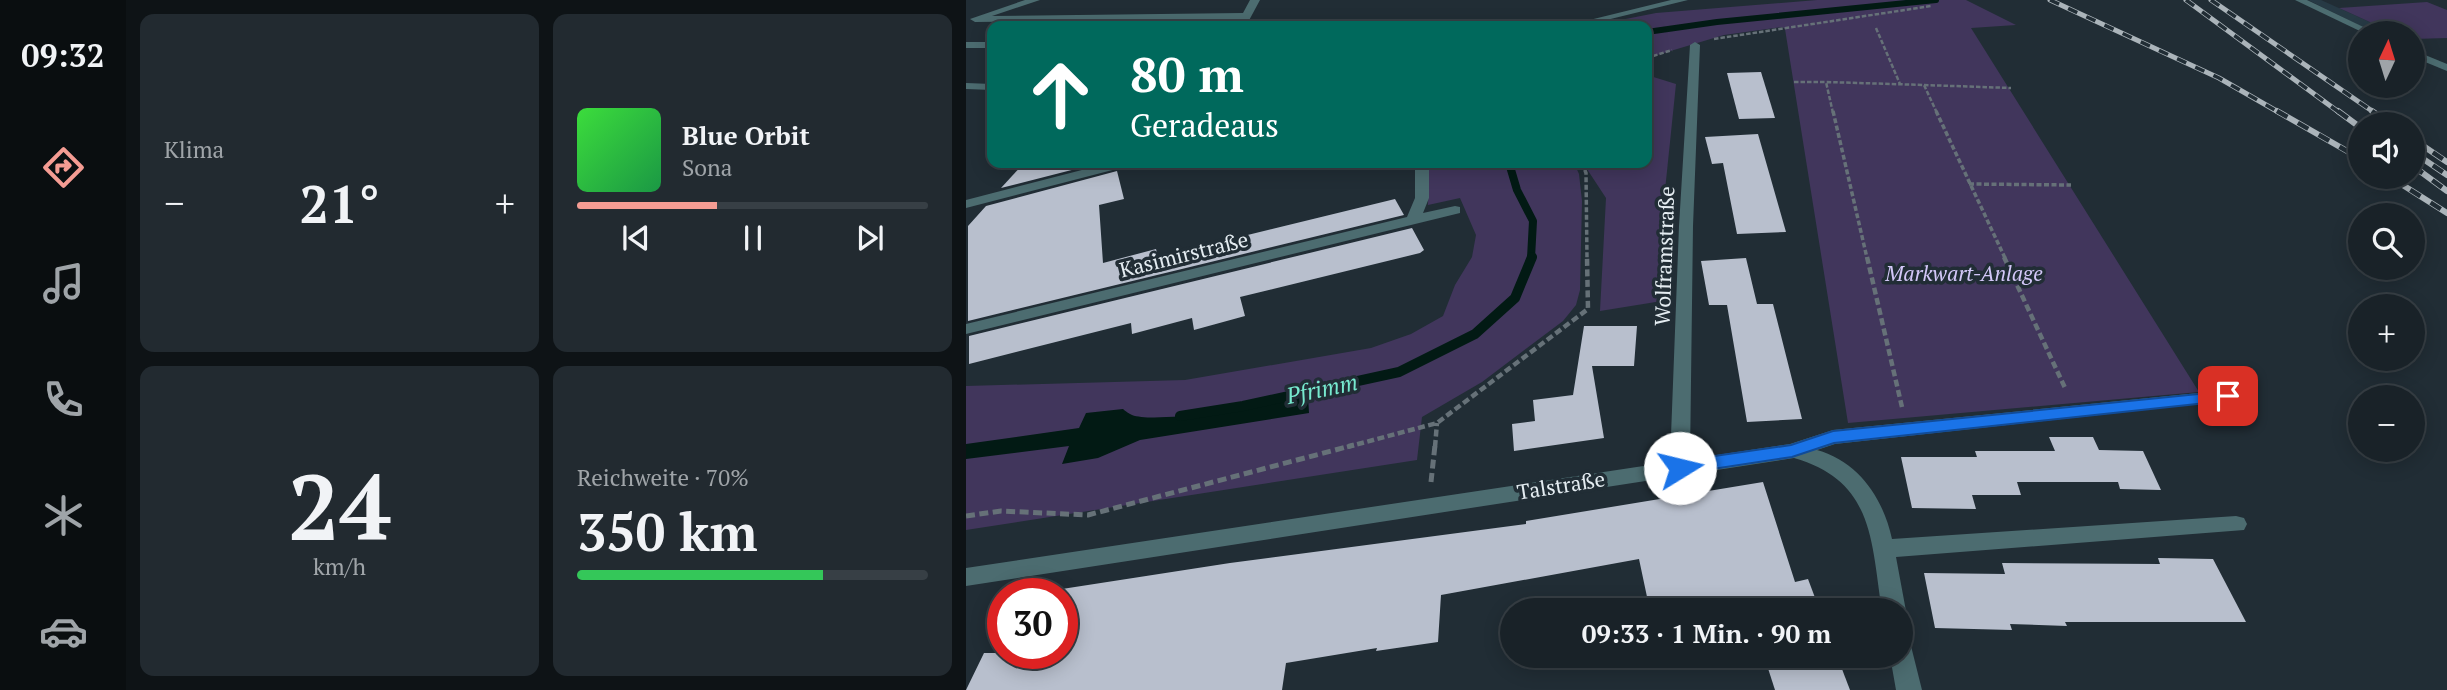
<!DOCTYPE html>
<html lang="de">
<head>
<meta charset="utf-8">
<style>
	:root { --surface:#192228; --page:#222a30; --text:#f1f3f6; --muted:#9fa4a8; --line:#373f45; --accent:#f59c93 }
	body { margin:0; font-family:"PT Serif",serif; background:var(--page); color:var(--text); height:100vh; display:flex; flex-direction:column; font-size:26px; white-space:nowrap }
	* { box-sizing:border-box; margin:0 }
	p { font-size:23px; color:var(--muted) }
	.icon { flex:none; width:38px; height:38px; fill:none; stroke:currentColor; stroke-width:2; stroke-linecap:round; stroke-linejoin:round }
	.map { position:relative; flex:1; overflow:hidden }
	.drawer { display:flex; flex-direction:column; gap:14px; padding:14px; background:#0e1316; width:840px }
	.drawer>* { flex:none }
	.hud { position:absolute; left:21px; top:21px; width:665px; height:147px; border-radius:14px; box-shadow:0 4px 18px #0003,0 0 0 2px var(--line); background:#00695c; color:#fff; overflow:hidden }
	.needle { width:46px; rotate:4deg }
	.buttons { position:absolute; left:1382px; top:21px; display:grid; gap:14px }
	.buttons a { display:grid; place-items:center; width:77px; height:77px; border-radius:50%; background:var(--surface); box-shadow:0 4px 18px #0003,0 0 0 2px var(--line); font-size:35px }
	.speed { position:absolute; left:21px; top:578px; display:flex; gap:14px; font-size:35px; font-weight:700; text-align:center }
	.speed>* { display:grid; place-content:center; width:91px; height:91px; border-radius:50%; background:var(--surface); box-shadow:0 4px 18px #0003,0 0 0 2px var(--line); line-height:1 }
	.speed .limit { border:10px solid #d22; background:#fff; color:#111 }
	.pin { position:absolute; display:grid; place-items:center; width:60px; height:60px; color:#fff; margin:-30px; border-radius:14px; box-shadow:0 4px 10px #0006 }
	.me { position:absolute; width:77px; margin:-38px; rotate:81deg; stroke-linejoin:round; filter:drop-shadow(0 0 5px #0008) }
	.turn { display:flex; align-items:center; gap:24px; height:147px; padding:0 28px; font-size:32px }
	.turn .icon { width:91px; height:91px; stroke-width:2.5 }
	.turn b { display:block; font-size:49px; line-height:60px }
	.big { font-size:52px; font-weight:700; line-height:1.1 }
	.drawer .widget { flex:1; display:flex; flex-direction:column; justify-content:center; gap:10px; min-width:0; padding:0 24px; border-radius:14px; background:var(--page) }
	.drawer .dial { align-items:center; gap:0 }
	.dial b { font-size:91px; line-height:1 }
	.song { display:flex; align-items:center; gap:21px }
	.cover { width:84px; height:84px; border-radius:10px; background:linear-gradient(135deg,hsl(120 70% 55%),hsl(140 70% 35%)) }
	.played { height:7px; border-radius:4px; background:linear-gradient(90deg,var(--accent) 40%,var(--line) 40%) }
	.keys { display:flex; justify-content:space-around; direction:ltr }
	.heat { display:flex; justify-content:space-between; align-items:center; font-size:38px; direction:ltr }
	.charge { height:10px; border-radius:5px; background:linear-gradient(90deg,#34c759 70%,var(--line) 0) }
	.drawer .tiles { flex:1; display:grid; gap:14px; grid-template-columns:repeat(2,1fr) }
	.trip { position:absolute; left:534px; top:598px; width:413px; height:70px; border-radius:35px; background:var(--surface); box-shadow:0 4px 18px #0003,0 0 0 2px var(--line); font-weight:700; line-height:70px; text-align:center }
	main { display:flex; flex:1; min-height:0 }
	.tab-bar { display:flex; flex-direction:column; width:126px; justify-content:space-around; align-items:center; background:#0a0e10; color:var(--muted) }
	.tab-bar .icon { width:49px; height:49px }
	.tab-bar .active { color:var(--accent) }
	.tab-bar b { font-size:32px; color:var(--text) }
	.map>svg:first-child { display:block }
</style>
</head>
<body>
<main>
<nav class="tab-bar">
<b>09:32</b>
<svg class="icon active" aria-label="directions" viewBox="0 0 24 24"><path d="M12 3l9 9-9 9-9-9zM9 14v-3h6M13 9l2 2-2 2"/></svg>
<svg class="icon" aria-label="music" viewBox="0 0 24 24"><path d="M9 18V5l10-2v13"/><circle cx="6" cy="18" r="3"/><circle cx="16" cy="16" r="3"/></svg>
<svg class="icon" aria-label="phone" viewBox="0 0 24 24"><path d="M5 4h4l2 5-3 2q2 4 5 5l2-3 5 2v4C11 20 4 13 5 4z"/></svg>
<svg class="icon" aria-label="climate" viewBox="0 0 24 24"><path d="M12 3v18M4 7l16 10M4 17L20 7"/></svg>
<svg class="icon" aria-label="car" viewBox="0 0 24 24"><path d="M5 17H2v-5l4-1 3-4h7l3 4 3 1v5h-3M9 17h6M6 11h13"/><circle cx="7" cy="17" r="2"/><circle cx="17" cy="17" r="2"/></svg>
</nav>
<section class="drawer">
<div class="tiles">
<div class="widget"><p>Klima</p>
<div class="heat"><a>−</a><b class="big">21°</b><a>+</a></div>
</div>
<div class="widget">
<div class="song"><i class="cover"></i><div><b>Blue Orbit</b><p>Sona</p></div></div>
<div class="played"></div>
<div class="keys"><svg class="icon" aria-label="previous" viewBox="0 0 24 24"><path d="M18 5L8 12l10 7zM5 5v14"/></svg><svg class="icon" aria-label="pause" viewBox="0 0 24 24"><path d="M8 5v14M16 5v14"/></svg><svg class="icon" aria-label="next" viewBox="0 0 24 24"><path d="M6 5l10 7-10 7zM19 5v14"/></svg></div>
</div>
<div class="widget dial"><b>24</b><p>km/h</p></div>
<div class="widget"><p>Reichweite · 70%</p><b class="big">350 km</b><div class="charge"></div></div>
</div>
</section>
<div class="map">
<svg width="1481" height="690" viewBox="0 0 1481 690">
	<rect width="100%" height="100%" fill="#212d35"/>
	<polygon fill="#273a45" points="1342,0 1355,0 1428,33 1409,33"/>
	<g fill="#41365c">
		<polygon points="851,0 1000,0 1050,25 1005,28 1233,392 882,423 819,29 816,27 758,35 681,58 681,26 624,26 690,13"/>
		<polygon points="1461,2 1481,10 1481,38 1447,39 1447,33 1428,33 1373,8"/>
		<polygon points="681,75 710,84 698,200 696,301 634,311 640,198 617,163 681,163"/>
		<polygon points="463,163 608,163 613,174 616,201 614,290 610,305 597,321 516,382 456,417 451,460 0,530 0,386 219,380 405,348 445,334 477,316 489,285 506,257 510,235 494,198 462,205"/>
	</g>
	<path fill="#021a14" d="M342 396 343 413 174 440 132 458 96 464 103 446 0 459V444L113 428 120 413 157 409C159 411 164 414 166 415 193 425 310 403 342 396Z"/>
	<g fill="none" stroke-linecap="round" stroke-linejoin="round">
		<polyline stroke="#021a14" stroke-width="6" points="681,32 751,22 970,0"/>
		<polyline stroke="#021a14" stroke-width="8" points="543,163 551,190 567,221 565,258"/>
		<polyline stroke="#021a14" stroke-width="10" points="214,416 277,406 433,372 509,334 549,298 566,257"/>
	</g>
	<g fill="#b8bfcd">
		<polygon points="795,72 809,118 773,119 761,73"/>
		<polygon points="792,134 820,232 771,234 757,163 746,164 739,137"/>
		<polygon points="58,163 133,163 35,188"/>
		<polygon points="151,171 158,199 133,205 137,263 190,249 192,257 429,199 438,215 2,321 2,226 20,206"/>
		<polygon points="446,228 458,250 454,253 274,297 279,316 228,330 226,318 166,334 165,323 3,364 3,336"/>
		<polygon points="780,258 791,304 807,304 836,419 781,422 761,305 743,305 735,261"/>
		<polygon points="618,326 671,326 668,366 626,366 638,438 548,451 546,424 569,421 567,400 607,395"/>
		<polygon points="1083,437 1127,437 1133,450 1177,451 1195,490 1154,489 1152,482 1051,482 1055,495 1006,495 1010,509 946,508 935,457 1011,457 1009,451 1089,451"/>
		<polygon points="797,482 829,582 842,579 854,611 684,611 673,559 475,595 472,642 410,651 411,648 320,663 316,690 0,690 18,653 96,653 96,589 264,563 560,524 560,521"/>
		<polygon points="1192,558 1247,559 1280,622 1099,622 1101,626 1044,624 1046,630 969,628 958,573 1039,574 1036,563 1194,564"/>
		<polygon points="798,656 871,656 884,690 809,690"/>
	</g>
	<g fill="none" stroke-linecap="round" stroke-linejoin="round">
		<g stroke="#667178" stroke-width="2.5" stroke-dasharray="4.5 2" stroke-linecap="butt">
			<polyline points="910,28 934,84"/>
			<polyline points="748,39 965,6"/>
			<polyline points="681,58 706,50"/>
			<polyline points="828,82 860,82"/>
			<polyline points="958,85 1045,88"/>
			<polyline points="867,113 860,82 958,85 971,113"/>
		</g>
		<g stroke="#667178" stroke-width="3.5" stroke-dasharray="5 2.5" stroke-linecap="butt">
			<polyline points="867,111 901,258"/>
			<polyline points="970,111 1039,258"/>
			<polyline points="616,163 620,173 621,258"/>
			<polyline points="1003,184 1105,185"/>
		</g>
		<g stroke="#667178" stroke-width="4.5" stroke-dasharray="7 3.5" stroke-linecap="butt">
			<polyline points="901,257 936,407"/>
			<polyline points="1038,257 1100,390"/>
			<polyline points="381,447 471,423 622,309 621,257"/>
			<polyline points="469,447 471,423"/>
		</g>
		<g stroke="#667178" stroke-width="5" stroke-dasharray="9 4.5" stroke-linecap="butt">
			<polyline points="465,482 469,445"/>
			<polyline points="0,516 35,511 122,515 388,445"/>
		</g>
		<g fill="#4c6c70" fill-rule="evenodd">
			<polygon points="59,0 74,0 26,16 277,13 284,0 294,0 280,26 270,26 274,19 9,22 4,19"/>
			<polygon points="705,0 722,0 616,26 599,26"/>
			<polygon points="1329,0 1341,0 1410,33 1398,33"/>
			<rect x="0" y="42" width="26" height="6"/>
			<path d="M729 42 734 45 727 226 724 459 824 444 867 430 1262 390 1269 392 1271 396 1269 400 869 444 851 450C893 462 917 498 926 539L1270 516 1278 518 1281 524 1278 530 930 557 940 611 934 619V611H916C905 540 908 481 828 458L0 586V568L704 462 713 226 724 45Z"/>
			<polygon points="1447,50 1481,64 1481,71 1447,57"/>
			<polygon points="0,83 26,84 26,90 0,89"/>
			<polygon points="143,163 164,163 162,166 0,208 0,200"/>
			<polygon points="449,163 463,163 463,198 457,213 489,206 494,207 494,213 0,334 0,324 441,217 449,198"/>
			<polygon points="934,635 943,638 956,690 930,690 924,656 934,656"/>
		</g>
		<g stroke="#abb4ba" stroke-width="5">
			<g id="rail-far1">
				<polyline points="1084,0 1253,78 1314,113"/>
				<polyline points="1220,0 1374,113"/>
				<polyline points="1245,0 1409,113"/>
			</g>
		</g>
		<g stroke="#abb4ba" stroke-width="6">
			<g id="rail">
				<polyline points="1311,111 1395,159"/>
				<polyline points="1372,111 1395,128"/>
				<polyline points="1406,111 1425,124"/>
				<polyline points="1447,139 1481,162"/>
				<polyline points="1447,152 1481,175"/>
				<polyline points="1447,166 1481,191"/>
				<polyline points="1424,177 1481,213"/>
			</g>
		</g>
		<use href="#rail-far1" stroke="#212d35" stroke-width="3.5" stroke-dasharray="10" stroke-linecap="butt"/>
		<use href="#rail" stroke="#212d35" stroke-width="4.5" stroke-dasharray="12" stroke-linecap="butt"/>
	</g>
	<polygon fill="#1a73e8" stroke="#114b97" stroke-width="2" points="1262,391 1268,392 1270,396 1268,400 868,443 826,457 714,474 707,472 705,468 707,463 714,461 825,445 867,431"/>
	<g text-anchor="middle" stroke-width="7" stroke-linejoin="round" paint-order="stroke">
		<g font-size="21" fill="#e4ecf1" stroke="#212d35">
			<text transform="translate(218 255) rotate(-14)" y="7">Kasimirstraße</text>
			<text transform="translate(699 256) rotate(-88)" y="7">Wolframstraße</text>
			<text transform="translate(595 486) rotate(-9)" y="7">Talstraße</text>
		</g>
		<g font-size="21" font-style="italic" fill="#d3c7f8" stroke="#212d35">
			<text x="998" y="281">Markwart-Anlage</text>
		</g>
		<g font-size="23" font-style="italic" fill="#77eacf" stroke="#212d35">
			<text transform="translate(356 389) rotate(-12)" y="8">Pfrimm</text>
		</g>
	</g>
</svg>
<div class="buttons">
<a><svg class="needle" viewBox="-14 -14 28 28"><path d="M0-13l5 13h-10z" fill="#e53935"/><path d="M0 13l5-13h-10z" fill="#9fa4a8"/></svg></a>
<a><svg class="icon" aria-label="sound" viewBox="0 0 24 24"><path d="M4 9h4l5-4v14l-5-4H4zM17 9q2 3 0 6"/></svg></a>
<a><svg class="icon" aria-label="search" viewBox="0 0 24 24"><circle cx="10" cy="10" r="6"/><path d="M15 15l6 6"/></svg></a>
<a>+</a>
<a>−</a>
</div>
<div class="speed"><div class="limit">30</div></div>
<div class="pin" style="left:1262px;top:396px;background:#d93025"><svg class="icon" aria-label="arrive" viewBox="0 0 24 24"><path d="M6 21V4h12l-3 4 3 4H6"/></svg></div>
<svg class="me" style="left:714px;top:468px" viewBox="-20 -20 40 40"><circle r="19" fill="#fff"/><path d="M0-13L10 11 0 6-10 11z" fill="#1a73e8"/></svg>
<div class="trip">09:33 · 1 Min. · 90 m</div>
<div class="hud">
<div class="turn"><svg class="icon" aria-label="ahead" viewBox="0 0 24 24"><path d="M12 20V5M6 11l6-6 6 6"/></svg><div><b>80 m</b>Geradeaus</div></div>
</div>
</div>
</main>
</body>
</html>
